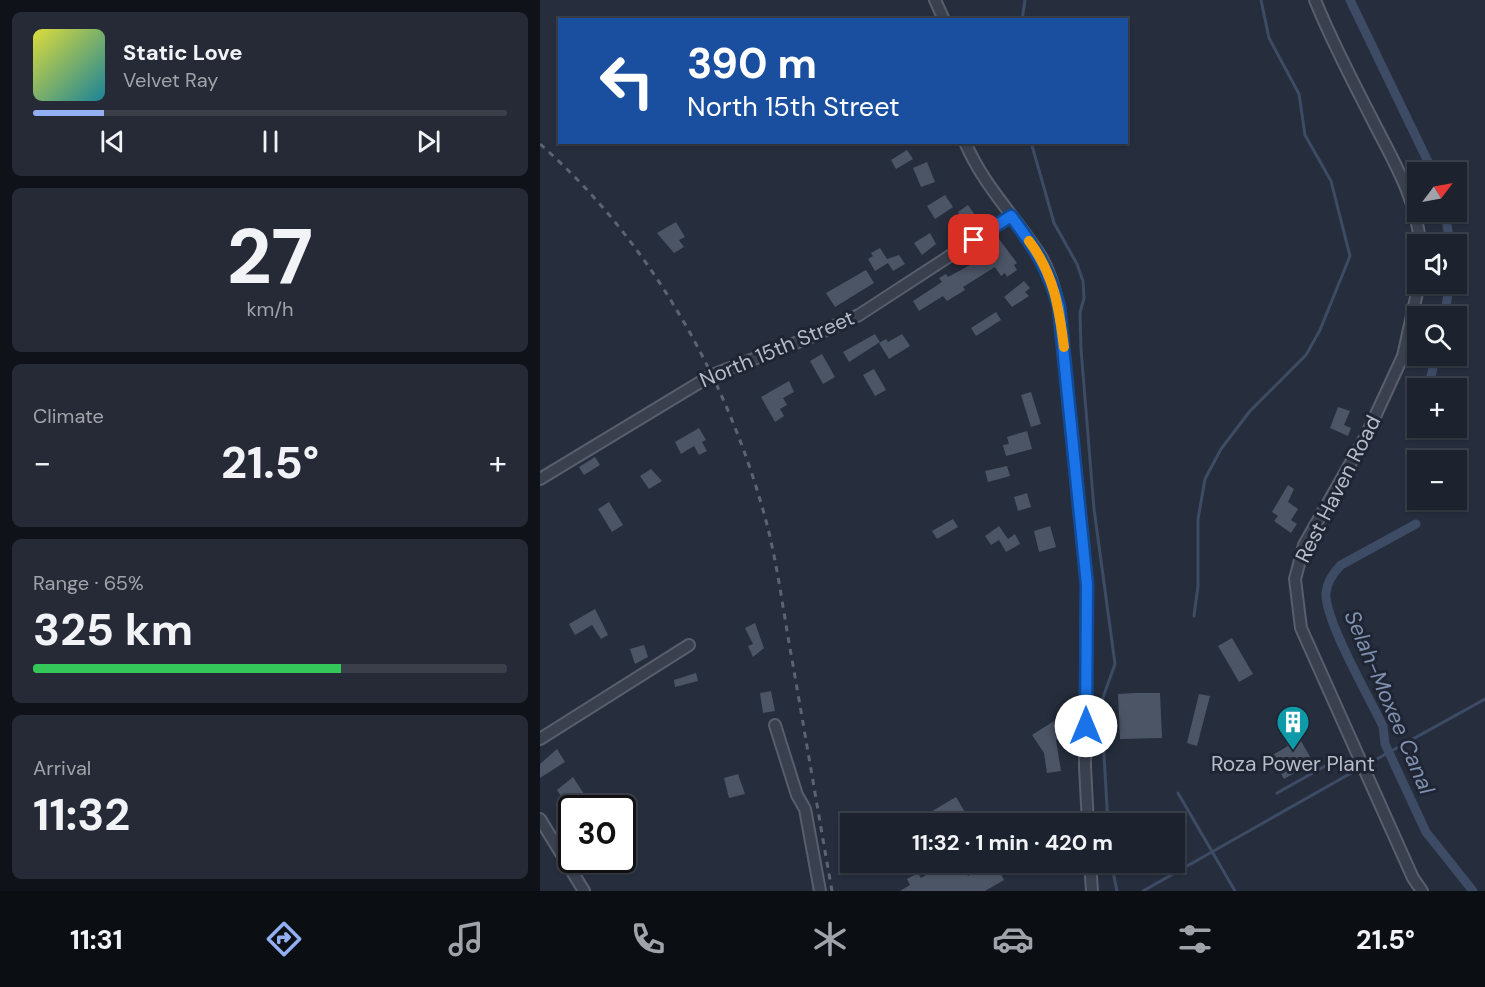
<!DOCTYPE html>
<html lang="en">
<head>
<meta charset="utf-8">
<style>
	:root { --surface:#1c222e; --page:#252a36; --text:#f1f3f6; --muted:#a0a4aa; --line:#3a3f4a; --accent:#92aff2 }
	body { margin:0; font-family:"DM Sans",sans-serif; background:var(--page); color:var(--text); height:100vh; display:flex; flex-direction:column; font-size:22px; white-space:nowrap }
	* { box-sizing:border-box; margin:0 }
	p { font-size:20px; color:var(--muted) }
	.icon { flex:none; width:33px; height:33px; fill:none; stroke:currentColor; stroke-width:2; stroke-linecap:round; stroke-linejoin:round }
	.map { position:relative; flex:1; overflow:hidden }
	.panel { display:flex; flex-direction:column; gap:12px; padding:12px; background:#0f1319; width:540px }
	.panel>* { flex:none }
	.top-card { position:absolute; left:18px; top:18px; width:570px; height:126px; border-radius:0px; box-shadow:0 2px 4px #0004,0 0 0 2px var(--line); background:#1a4fa0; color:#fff; overflow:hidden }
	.needle { width:39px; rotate:58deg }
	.fabs { position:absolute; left:867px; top:162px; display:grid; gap:12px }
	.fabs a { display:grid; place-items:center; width:60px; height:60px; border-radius:0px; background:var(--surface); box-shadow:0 2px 4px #0004,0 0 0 2px var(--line); font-size:30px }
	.speed { position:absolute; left:18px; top:795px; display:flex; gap:12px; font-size:30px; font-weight:700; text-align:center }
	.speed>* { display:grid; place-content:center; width:78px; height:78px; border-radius:50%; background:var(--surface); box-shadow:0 2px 4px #0004,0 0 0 2px var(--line); line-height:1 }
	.speed .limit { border:3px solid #111; border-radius:9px; background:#fff; color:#111 }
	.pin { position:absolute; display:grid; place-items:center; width:51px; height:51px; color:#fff; margin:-26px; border-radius:12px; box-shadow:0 3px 9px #0006 }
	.me { position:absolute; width:66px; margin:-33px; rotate:0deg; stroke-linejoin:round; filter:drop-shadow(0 0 4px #0008) }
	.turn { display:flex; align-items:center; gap:21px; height:126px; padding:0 30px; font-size:27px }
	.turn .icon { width:78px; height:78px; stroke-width:2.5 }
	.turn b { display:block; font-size:42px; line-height:51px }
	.big { font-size:45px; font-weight:700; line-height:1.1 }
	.panel .tile { flex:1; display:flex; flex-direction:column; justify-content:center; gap:9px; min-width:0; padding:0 21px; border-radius:9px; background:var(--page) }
	.panel .dial { align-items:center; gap:0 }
	.dial b { font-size:78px; line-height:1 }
	.song { display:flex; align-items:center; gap:18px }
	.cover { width:72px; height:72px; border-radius:9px; background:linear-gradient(135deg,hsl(60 70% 55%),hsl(190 70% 35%)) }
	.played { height:6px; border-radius:3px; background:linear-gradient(90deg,var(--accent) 15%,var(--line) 15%) }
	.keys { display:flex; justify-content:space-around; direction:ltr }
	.heat { display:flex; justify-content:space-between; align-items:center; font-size:33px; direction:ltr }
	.charge { height:9px; border-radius:4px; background:linear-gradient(90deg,#34c759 65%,var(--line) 0) }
	.trip { position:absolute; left:300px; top:813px; width:345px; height:60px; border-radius:0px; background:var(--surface); box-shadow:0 2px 4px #0004,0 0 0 2px var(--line); font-weight:700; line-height:60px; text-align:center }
	.tabs { display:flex; height:96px; justify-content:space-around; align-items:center; background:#0b0e12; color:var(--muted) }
	.tabs .icon { width:42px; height:42px }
	.tabs .selected { color:var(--accent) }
	.tabs b { font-size:27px; color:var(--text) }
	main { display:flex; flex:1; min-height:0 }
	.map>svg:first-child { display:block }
</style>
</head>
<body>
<main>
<section class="panel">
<div class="tile">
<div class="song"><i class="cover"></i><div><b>Static Love</b><p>Velvet Ray</p></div></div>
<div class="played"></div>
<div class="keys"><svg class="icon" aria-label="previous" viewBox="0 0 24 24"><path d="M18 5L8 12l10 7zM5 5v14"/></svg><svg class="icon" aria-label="pause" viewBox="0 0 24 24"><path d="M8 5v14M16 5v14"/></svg><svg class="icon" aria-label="next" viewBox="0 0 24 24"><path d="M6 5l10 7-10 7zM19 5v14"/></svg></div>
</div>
<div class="tile dial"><b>27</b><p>km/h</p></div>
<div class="tile"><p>Climate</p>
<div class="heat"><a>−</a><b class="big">21.5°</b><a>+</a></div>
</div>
<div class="tile"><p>Range · 65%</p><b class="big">325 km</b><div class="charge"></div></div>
<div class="tile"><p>Arrival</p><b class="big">11:32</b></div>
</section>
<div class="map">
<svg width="945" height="891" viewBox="0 0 945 891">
	<rect width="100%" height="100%" fill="#262e3d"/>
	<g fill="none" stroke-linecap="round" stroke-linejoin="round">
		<g stroke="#3d4b65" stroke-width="3">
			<polyline points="482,20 485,0"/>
			<polyline points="491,142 514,223 537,264 543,281 544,298 540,313 541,349 554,509 575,664 561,703 568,824"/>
			<polyline points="654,616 658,586 658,519 665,479 681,449 710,411 766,355 780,330 810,256 791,181 765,135 759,94 729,38 721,0"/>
			<polyline points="826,765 945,699"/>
			<polyline points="638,793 695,891"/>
			<polyline points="737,793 787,765"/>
			<polyline points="571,862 577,891"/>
			<polyline points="603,891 820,768"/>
		</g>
		<g stroke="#3d4b65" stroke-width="9">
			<polyline points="810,0 893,172"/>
			<polyline points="905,212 910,244"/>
			<polyline points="905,316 909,284"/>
			<polyline points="888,388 896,356"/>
			<path d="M876 524 801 565C793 573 787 582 786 593 784 619 830 699 843 726L845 744 886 832 933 891"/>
		</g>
	</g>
	<g fill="#4c5566">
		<polygon points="367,150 373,159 356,169 351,160"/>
		<polygon points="387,162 395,182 381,187 373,168"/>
		<polygon points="405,195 413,207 395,219 387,206"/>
		<polygon points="428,205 437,218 424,226 418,212"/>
		<polygon points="136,222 145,237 139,240 144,247 134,253 117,233"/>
		<polygon points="390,233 396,244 382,255 374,243"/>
		<polygon points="459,239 477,263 474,265 477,270 467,277 465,273 461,276 455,267 423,287 425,290 407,301 403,296 379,311 373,301 402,282 399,278 406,274 408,277 452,253 448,246"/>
		<polygon points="340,248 347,259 359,255 365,264 353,271 348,263 335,271 328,259 333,256 331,253"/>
		<polygon points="326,270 334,283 295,307 286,293"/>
		<polygon points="484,281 490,288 485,292 489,296 472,307 464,297"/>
		<polygon points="456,312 461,320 436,336 431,328"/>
		<polygon points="335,334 340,342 309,362 303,352"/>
		<polygon points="362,334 370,346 349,359 339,343 346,339 348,342"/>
		<polygon points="282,354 295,377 283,384 270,361"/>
		<polygon points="334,369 346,390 335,396 323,375"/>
		<polygon points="249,381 254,392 243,398 247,405 240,409 244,416 235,422 221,397"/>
		<polygon points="491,392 501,424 491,427 481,395"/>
		<polygon points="798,407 810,411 804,425 811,428 808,436 790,428"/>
		<polygon points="159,428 166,440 162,442 167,451 159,455 154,446 141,454 135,442"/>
		<polygon points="487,431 492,449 466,456 463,445 469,444 467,437"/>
		<polygon points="55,457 60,465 44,475 39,467"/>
		<polygon points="467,466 470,476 448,482 445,471"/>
		<polygon points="111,469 122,481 109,489 100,476"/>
		<polygon points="748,485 754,489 748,502 758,509 751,520 757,524 751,533 734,521 738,516 732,512"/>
		<polygon points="487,493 491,507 478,511 474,497"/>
		<polygon points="69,502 83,525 72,532 58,509"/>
		<polygon points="413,519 418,527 397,539 392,531"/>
		<polygon points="459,526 468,539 475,534 480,544 466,552 459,540 451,545 445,536"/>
		<polygon points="510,526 516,547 499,552 494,531"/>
		<polygon points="55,609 68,635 61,639 52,625 35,635 29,624"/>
		<polygon points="215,623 224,648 213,657 208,646 213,644 205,628"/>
		<polygon points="692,638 713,674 699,682 678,646"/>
		<polygon points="104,645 108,657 95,664 90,649"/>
		<polygon points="156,673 158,681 135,687 134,680"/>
		<polygon points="231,691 235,711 223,713 220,693"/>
		<polygon points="595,693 620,693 622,738 580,739 578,694"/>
		<polygon points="659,694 670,696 657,746 647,743"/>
		<polygon points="514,721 521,731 515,734 518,739 516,740 521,771 507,773 504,753 492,735"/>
		<polygon points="753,727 773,762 744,779 731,756 748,746 741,734"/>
		<polygon points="17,749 25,762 0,778 0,764"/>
		<polygon points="198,774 205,794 189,798 184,778"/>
		<polygon points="33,777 53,808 29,808 17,790"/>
		<polygon points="416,797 426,814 411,824 353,824 368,815 372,823"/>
		<polygon points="408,862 420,862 428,876 454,862 464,880 445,891 360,891 370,885 367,879 378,873 381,878"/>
	</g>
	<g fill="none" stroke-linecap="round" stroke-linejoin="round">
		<g stroke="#585e6b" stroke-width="14">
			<g id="minor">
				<polyline points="395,0 404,20"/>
				<path d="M775 0C791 40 811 78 831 117 851 157 877 198 880 244"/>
				<path d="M425 142C443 185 475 216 500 255 510 271 514 288 519 307L547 585 545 767 548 824"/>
				<polyline points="879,284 863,356 826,436 764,545 755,579 761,628 873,878 882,891"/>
				<polyline points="0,479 172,375 266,339 319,315 471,216"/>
				<polyline points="235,725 257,795 265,809 280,891"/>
				<polyline points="0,739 149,645"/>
				<polyline points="0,819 44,891"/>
				<polyline points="550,862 552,891"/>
			</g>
		</g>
		<use href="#minor" stroke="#3a404e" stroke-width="10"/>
		<path stroke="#5c6474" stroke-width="3" stroke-dasharray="6 6" stroke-linecap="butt" d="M0 144C106 237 182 369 221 503 236 552 242 604 251 654 265 733 278 812 292 891"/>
	</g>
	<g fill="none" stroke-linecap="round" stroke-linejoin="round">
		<g stroke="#114b97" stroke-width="15">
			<path id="route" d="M434 240 471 216C494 247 509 269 519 307L547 585 546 726"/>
		</g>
		<use href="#route" stroke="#1a73e8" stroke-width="10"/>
		<path stroke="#f59e0b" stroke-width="10" d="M489 241C514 274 519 308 524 347"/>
	</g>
	<defs>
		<g id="building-pin" transform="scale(1.725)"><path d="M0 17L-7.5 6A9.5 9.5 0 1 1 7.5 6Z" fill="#0f9aa8" stroke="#1f2533"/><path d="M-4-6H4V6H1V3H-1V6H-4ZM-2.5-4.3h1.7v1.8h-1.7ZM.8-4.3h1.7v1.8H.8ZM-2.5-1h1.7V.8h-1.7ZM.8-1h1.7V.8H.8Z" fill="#fff"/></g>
	</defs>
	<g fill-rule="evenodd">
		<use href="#building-pin" x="753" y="722"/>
	</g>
	<g text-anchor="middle" stroke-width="6" stroke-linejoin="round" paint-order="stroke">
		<g font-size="21" fill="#b6bcc8" stroke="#1f2533">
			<text transform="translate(237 349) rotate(-23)" y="7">North 15th Street</text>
			<text transform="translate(798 489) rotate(-63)" y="7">Rest Haven Road</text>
		</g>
		<g font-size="21" fill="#b6bcc8" stroke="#1f2533">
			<text x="753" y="771">Roza Power Plant</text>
		</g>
		<g font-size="22" font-style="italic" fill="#7f8fae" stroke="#1f2533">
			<text transform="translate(850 702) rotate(67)" y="8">Selah-Moxee Canal</text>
		</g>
	</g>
</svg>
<div class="fabs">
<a><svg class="needle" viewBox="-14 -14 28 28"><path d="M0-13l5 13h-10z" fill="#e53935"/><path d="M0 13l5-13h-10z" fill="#a0a4aa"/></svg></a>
<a><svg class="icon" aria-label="sound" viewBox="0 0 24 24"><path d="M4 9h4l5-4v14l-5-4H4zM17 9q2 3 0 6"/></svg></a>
<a><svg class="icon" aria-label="search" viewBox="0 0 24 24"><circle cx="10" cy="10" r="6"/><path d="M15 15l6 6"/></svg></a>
<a>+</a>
<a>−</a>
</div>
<div class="speed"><div class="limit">30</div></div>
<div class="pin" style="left:434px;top:240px;background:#d93025"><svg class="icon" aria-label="arrive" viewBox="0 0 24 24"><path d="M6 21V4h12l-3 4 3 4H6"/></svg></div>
<svg class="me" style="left:546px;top:726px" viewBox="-20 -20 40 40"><circle r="19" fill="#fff"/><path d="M0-13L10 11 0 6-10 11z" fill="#1a73e8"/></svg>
<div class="trip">11:32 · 1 min · 420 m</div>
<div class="top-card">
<div class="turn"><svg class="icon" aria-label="left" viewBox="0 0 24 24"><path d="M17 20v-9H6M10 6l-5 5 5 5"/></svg><div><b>390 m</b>North 15th Street</div></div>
</div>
</div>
</main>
<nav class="tabs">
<b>11:31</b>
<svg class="icon selected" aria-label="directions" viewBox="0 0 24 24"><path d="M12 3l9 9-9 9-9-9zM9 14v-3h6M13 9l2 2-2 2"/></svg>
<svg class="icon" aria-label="music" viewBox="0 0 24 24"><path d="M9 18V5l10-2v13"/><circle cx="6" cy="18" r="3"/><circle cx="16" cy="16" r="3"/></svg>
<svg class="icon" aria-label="phone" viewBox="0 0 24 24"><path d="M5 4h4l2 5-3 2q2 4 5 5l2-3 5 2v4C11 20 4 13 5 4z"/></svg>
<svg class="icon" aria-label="climate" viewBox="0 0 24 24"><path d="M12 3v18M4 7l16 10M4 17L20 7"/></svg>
<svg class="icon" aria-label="car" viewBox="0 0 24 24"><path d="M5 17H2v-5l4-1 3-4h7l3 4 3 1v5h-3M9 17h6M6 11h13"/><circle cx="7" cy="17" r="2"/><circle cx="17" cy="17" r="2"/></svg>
<svg class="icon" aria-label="filters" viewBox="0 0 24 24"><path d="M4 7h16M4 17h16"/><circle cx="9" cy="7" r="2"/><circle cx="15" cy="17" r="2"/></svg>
<b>21.5°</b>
</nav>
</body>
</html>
